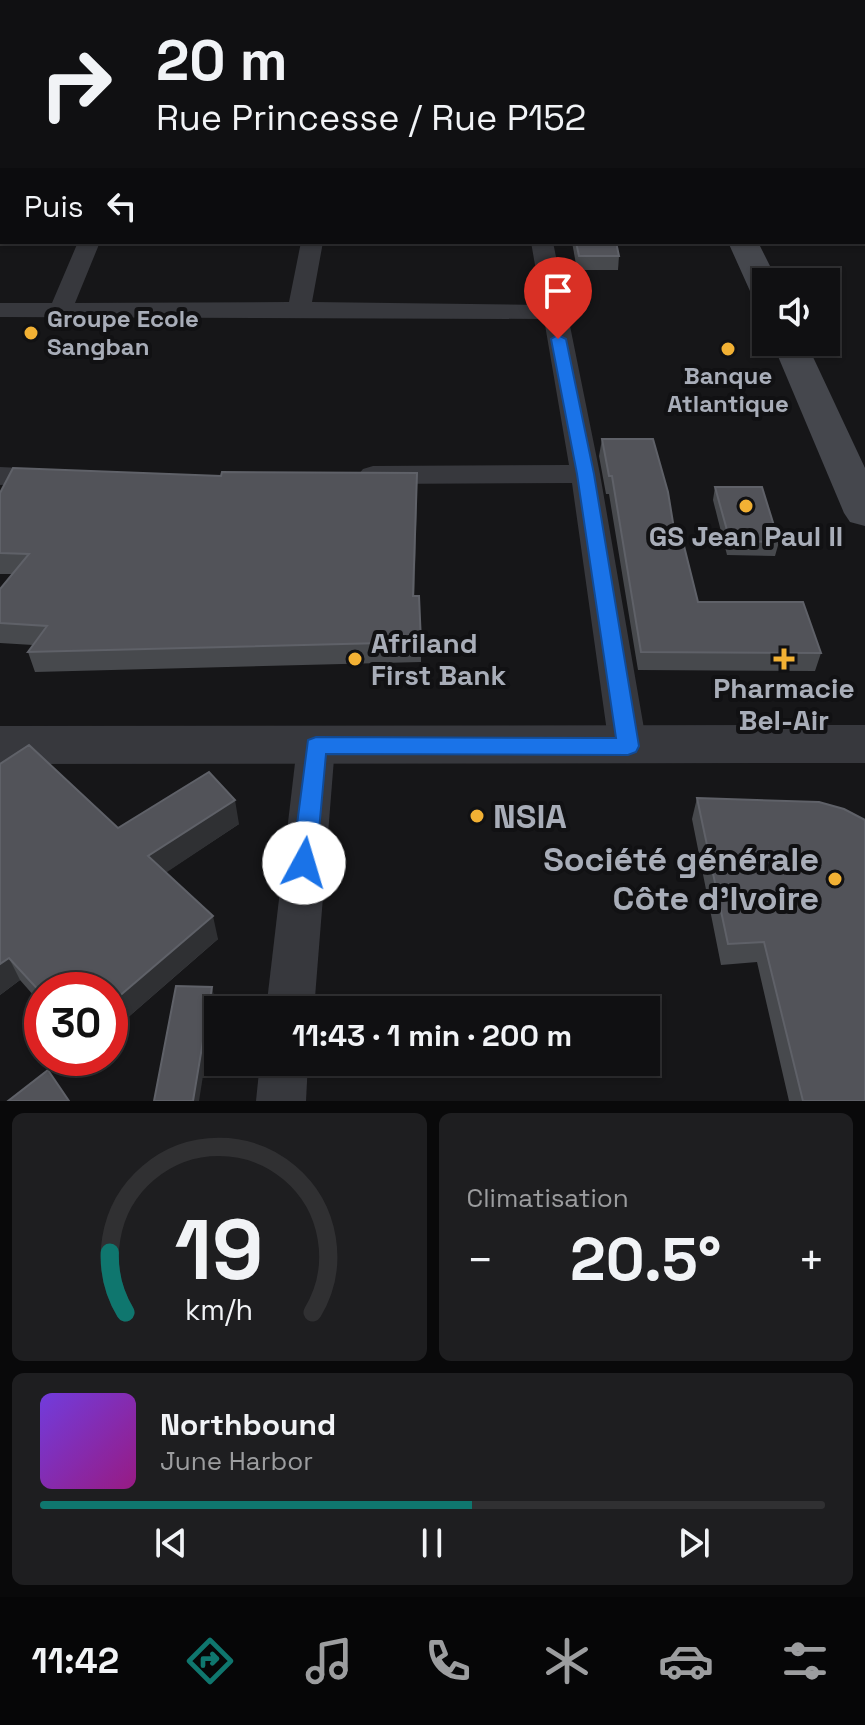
<!DOCTYPE html>
<html lang="fr">
<head>
<meta charset="utf-8">
<style>
	:root { --surface:#101012; --page:#1e1e20; --text:#f1f3f6; --muted:#9c9d9f; --line:#303032; --accent:#0f766e }
	body { margin:0; font-family:"Space Grotesk",sans-serif; background:var(--page); color:var(--text); height:100vh; display:flex; flex-direction:column; font-size:30px; white-space:nowrap }
	* { box-sizing:border-box; margin:0 }
	p { font-size:26px; color:var(--muted) }
	.icon { flex:none; width:44px; height:44px; fill:none; stroke:currentColor; stroke-width:2; stroke-linecap:round; stroke-linejoin:round }
	.map { position:relative; height:1101px; overflow:hidden }
	.sheet { display:flex; flex-direction:column; gap:12px; padding:12px; background:#09090a; flex:1 }
	.sheet>* { flex:none }
	.banner { position:absolute; left:0px; top:0px; width:866px; height:244px; box-shadow:0 2px 6px #0004,0 0 0 2px var(--line); background:#101012; color:var(--text); overflow:hidden }
	.controls { position:absolute; left:752px; top:268px; display:grid; gap:16px }
	.controls a { display:grid; place-items:center; width:88px; height:88px; border-radius:0px; background:var(--surface); box-shadow:0 2px 6px #0004,0 0 0 2px var(--line); font-size:40px }
	.speed { position:absolute; left:24px; top:972px; display:flex; gap:16px; font-size:40px; font-weight:700; text-align:center }
	.speed>* { display:grid; place-content:center; width:104px; height:104px; border-radius:50%; background:var(--surface); box-shadow:0 2px 6px #0004,0 0 0 2px var(--line); line-height:1 }
	.speed .limit { border:12px solid #d22; background:#fff; color:#111 }
	.pin { position:absolute; display:grid; place-items:center; width:68px; height:68px; color:#fff; margin:-82px -34px; border-radius:50% 50% 50% 0; rotate:-45deg; box-shadow:0 0 8px #0007 }
	.pin .icon { rotate:45deg }
	.me { position:absolute; width:88px; margin:-44px; rotate:6deg; stroke-linejoin:round; filter:drop-shadow(0 0 6px #0008) }
	.turn { display:flex; align-items:center; gap:28px; height:168px; padding:0 24px; font-size:36px }
	.turn .icon { width:104px; height:104px; stroke-width:2.5 }
	.turn b { display:block; font-size:56px; line-height:68px }
	.then { display:flex; align-items:center; height:76px; padding:0 24px; background:#0003; gap:16px; font-size:30px }
	.big { font-size:60px; font-weight:800; line-height:1.1 }
	.sheet .card { flex:1; display:flex; flex-direction:column; justify-content:center; gap:12px; min-width:0; padding:0 28px; border-radius:12px; background:var(--page) }
	.sheet .dial { align-items:center; gap:0 }
	.dial svg { height:208px; overflow:visible; fill:none; stroke:var(--line); stroke-width:7; stroke-linecap:round; text-anchor:middle }
	.dial text { fill:var(--text); stroke:none }
	.song { display:flex; align-items:center; gap:24px }
	.cover { width:96px; height:96px; border-radius:12px; background:linear-gradient(135deg,hsl(260 70% 55%),hsl(310 70% 35%)) }
	.played { height:8px; border-radius:4px; background:linear-gradient(90deg,var(--accent) 55%,var(--line) 55%) }
	.keys { display:flex; justify-content:space-around; direction:ltr }
	.heat { display:flex; justify-content:space-between; align-items:center; font-size:44px; direction:ltr }
	.sheet .tiles { flex:1; display:grid; gap:12px; grid-template-columns:1fr 1fr }
	.card:last-child { grid-column:span 2 }
	.trip { position:absolute; left:204px; top:996px; width:456px; height:80px; border-radius:0px; background:var(--surface); box-shadow:0 2px 6px #0004,0 0 0 2px var(--line); font-weight:800; line-height:80px; text-align:center }
	.tabs { display:flex; height:128px; justify-content:space-around; align-items:center; background:#060607; color:var(--muted) }
	.tabs .icon { width:56px; height:56px }
	.tabs .selected { color:var(--accent) }
	.tabs b { font-size:36px; color:var(--text) }
	.map>svg:first-child { display:block }
</style>
</head>
<body>
<div class="map">
<svg width="865" height="1101" viewBox="0 0 865 1101">
	<rect width="100%" height="100%" fill="#161618"/>
	<g fill="none" stroke-linecap="round" stroke-linejoin="round">
		<g fill="#37383d" fill-rule="evenodd">
			<polygon points="127,0 194,0 193,2"/>
			<polygon points="291,0 472,0 473,2 292,2"/>
			<polygon points="546,0 633,0 634,1 545,2"/>
			<polygon points="777,0 792,0 793,2 778,2"/>
			<polygon points="865,1 865,9 864,9 864,2 859,2"/>
			<rect x="864" y="31" width="1" height="8"/>
			<rect x="864" y="62" width="1" height="10"/>
			<rect x="864" y="88" width="1" height="11"/>
			<rect x="0" y="223" width="2" height="12"/>
			<polygon points="78,242 100,242 75,303 289,302 301,242 323,242 312,302 542,305 531,242 553,242 600,474 647,746 642,757 628,761 614,757 609,746 572,483 373,484 363,481 358,475 363,469 373,466 569,465 544,319 0,317 0,303 52,303"/>
			<polygon points="0,467 60,470 65,476 60,482 0,485"/>
			<polygon points="316,731 330,735 335,746 314,1010 266,1010 297,746 302,735"/>
			<polygon points="260,1062 308,1062 306,1101 256,1101"/>
		</g>
		<polygon fill="#37383d" fill-rule="evenodd" points="865,725 865,763 0,764 0,726"/>
		<g fill="#45474d" fill-rule="evenodd">
			<polygon points="618,0 636,0 638,2 618,2"/>
			<polygon points="728,242 758,242 778,282 766,282 766,301 755,298 750,291"/>
			<polygon points="772,342 806,342 865,468 865,526 850,522 844,513"/>
		</g>
	</g>
	<g fill="#47494d">
		<polygon points="572,242 616,242 619,256 618,270 577,270"/>
		<polygon points="602,439 676,541 698,602 821,653 815,671 638,670 609,494 606,494 599,456"/>
		<polygon points="715,487 779,542 775,556 727,555 713,500"/>
		<polygon points="0,493 417,493 414,596 421,642 421,662 35,672 28,652 33,645 0,643 0,589 13,574 0,574"/>
		<polygon points="29,745 118,828 239,824 166,872 218,939 110,1033 110,990 42,990 42,1005 20,980 0,995"/>
		<polygon points="697,798 865,1101 789,1101 757,962 721,965 692,819"/>
	</g>
	<g fill="#2f3033">
		<polygon points="417,473 417,493 414,617 413,596"/>
		<polygon points="235,800 239,824 155,880 148,856"/>
		<polygon points="213,916 218,939 110,1033 110,1004"/>
		<polygon points="9,958 20,980 0,995 0,964"/>
		<polygon points="212,987 215,1000 199,1101 193,1101"/>
	</g>
	<g fill="#525359" stroke="#5f6168" stroke-width="2">
		<polygon points="0,0 175,0 174,2 2,2 2,93 2,92 0,92"/>
		<polygon points="283,0 401,0 400,2 282,2"/>
		<polygon points="2,104 2,202 0,202 0,106"/>
		<polygon points="576,242 616,242 619,256 579,256"/>
		<polygon points="602,439 653,439 668,492 676,541 683,542 698,602 803,602 821,653 641,652 612,476 609,476"/>
		<polygon points="13,468 221,476 222,472 417,473 413,596 419,596 421,642 28,652 47,626 0,623 0,589 29,554 0,553 0,493"/>
		<polygon points="715,487 762,487 779,542 730,541"/>
		<polygon points="29,745 118,828 209,772 235,800 148,856 213,916 110,1004 110,990 42,990 42,994 9,958 0,964 0,764"/>
		<polygon points="697,798 819,802 844,809 865,820 865,1101 803,1101 764,942 728,944"/>
		<polygon points="176,986 212,987 193,1101 154,1101"/>
		<polygon points="48,1070 69,1101 8,1101"/>
	</g>
	<polygon fill="#1a73e8" stroke="#114b97" stroke-width="2" points="558,335 566,339 594,474 639,746 636,752 628,755 326,754 316,863 313,871 304,874 295,871 292,863 308,740 316,737 616,738 577,474 551,339"/>
	<g fill="#f2b134" stroke="#111113" stroke-width="3">
		<circle cx="31" cy="333" r="8"/>
		<circle cx="728" cy="349" r="8"/>
		<circle cx="746" cy="506" r="8"/>
		<circle cx="355" cy="659" r="8"/>
		<path d="M780 647h8v8h8v8h-8v8h-8v-8h-8v-8h8z"/>
		<circle cx="477" cy="816" r="8"/>
		<circle cx="835" cy="879" r="8"/>
	</g>
	<g text-anchor="middle" stroke-width="8" stroke-linejoin="round" paint-order="stroke">
		<g font-size="24" font-weight="bold" fill="#a8adb8" stroke="#111113" text-anchor="start">
			<text x="47" y="327">Groupe Ecole<tspan x="47" dy="28">Sangban</tspan></text>
			<text x="728" y="384" text-anchor="middle">Banque<tspan x="728" dy="28">Atlantique</tspan></text>
		</g>
		<g font-size="28" font-weight="bold" fill="#a8adb8" stroke="#111113">
			<text x="746" y="546">GS Jean Paul II</text>
			<text x="371" y="653" text-anchor="start">Afriland<tspan x="371" dy="32">First Bank</tspan></text>
			<text x="784" y="698">Pharmacie<tspan x="784" dy="32">Bel-Air</tspan></text>
		</g>
		<g font-size="34" font-weight="bold" fill="#a8adb8" stroke="#111113" text-anchor="start">
			<text x="493" y="828">NSIA</text>
			<text x="819" y="871" text-anchor="end">Société générale<tspan x="819" dy="39">Côte d’Ivoire</tspan></text>
		</g>
	</g>
</svg>
<div class="controls">
<a><svg class="icon" aria-label="sound" viewBox="0 0 24 24"><path d="M4 9h4l5-4v14l-5-4H4zM17 9q2 3 0 6"/></svg></a>
</div>
<div class="speed"><div class="limit">30</div></div>
<div class="pin" style="left:558px;top:339px;background:#d93025"><svg class="icon" aria-label="arrive" viewBox="0 0 24 24"><path d="M6 21V4h12l-3 4 3 4H6"/></svg></div>
<svg class="me" style="left:304px;top:863px" viewBox="-20 -20 40 40"><circle r="19" fill="#fff"/><path d="M0-13L10 11 0 6-10 11z" fill="#1a73e8"/></svg>
<div class="trip">11:43 · 1 min · 200 m</div>
<div class="banner">
<div class="turn"><svg class="icon" aria-label="right" viewBox="0 0 24 24"><path d="M7 20v-9h11M14 6l5 5-5 5"/></svg><div><b>20 m</b>Rue Princesse / Rue P152</div></div>
<div class="then">Puis<svg class="icon" aria-label="left" viewBox="0 0 24 24"><path d="M17 20v-9H6M10 6l-5 5 5 5"/></svg></div>
</div>
</div>
<section class="sheet">
<div class="tiles">
<div class="card dial"><svg viewBox="0 0 100 80">
<path d="M14 69A42 42 0 1 1 86 69"/>
<path d="M14 69A42 42 0 0 1 8 46" stroke="#0f766e"/>
<text x="50" y="56" font-size="32" font-weight="700">19</text>
<text x="50" y="72" font-size="11">km/h</text>
</svg></div>
<div class="card"><p>Climatisation</p>
<div class="heat"><a>−</a><b class="big">20.5°</b><a>+</a></div>
</div>
<div class="card">
<div class="song"><i class="cover"></i><div><b>Northbound</b><p>June Harbor</p></div></div>
<div class="played"></div>
<div class="keys"><svg class="icon" aria-label="previous" viewBox="0 0 24 24"><path d="M18 5L8 12l10 7zM5 5v14"/></svg><svg class="icon" aria-label="pause" viewBox="0 0 24 24"><path d="M8 5v14M16 5v14"/></svg><svg class="icon" aria-label="next" viewBox="0 0 24 24"><path d="M6 5l10 7-10 7zM19 5v14"/></svg></div>
</div>
</div>
</section>
<nav class="tabs">
<b>11:42</b>
<svg class="icon selected" aria-label="directions" viewBox="0 0 24 24"><path d="M12 3l9 9-9 9-9-9zM9 14v-3h6M13 9l2 2-2 2"/></svg>
<svg class="icon" aria-label="music" viewBox="0 0 24 24"><path d="M9 18V5l10-2v13"/><circle cx="6" cy="18" r="3"/><circle cx="16" cy="16" r="3"/></svg>
<svg class="icon" aria-label="phone" viewBox="0 0 24 24"><path d="M5 4h4l2 5-3 2q2 4 5 5l2-3 5 2v4C11 20 4 13 5 4z"/></svg>
<svg class="icon" aria-label="climate" viewBox="0 0 24 24"><path d="M12 3v18M4 7l16 10M4 17L20 7"/></svg>
<svg class="icon" aria-label="car" viewBox="0 0 24 24"><path d="M5 17H2v-5l4-1 3-4h7l3 4 3 1v5h-3M9 17h6M6 11h13"/><circle cx="7" cy="17" r="2"/><circle cx="17" cy="17" r="2"/></svg>
<svg class="icon" aria-label="filters" viewBox="0 0 24 24"><path d="M4 7h16M4 17h16"/><circle cx="9" cy="7" r="2"/><circle cx="15" cy="17" r="2"/></svg>
</nav>
</body>
</html>
